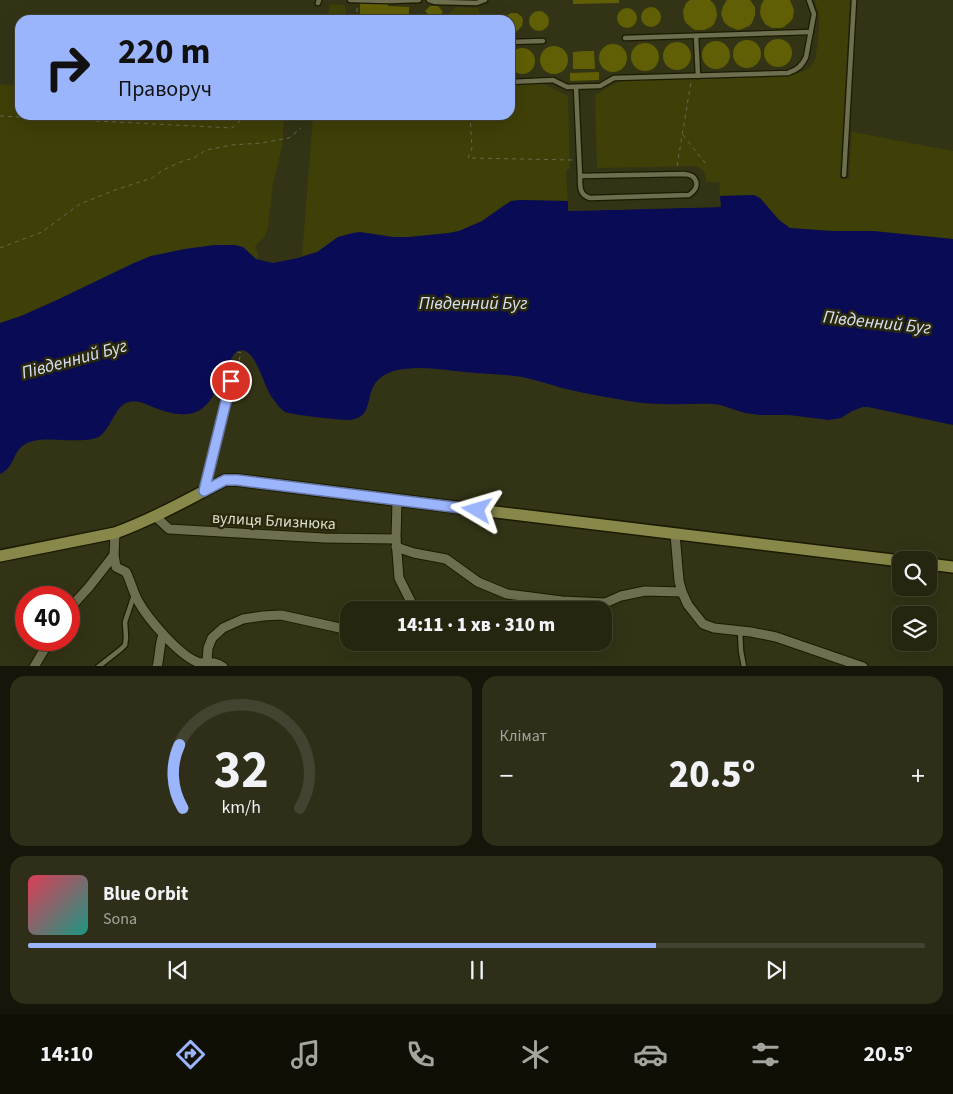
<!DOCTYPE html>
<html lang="uk">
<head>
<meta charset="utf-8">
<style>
	:root { --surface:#262610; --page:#2e2e19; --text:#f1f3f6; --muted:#a4a59f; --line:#424330; --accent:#9bb5fd }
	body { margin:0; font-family:"Source Sans 3",sans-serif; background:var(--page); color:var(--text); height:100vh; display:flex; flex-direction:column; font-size:19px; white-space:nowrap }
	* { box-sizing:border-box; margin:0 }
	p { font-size:16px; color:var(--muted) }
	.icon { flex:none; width:28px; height:28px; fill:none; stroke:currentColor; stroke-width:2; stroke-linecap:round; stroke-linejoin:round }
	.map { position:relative; height:666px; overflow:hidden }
	.drawer { display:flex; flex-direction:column; gap:10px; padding:10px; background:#151509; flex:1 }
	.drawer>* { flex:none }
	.top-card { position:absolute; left:15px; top:15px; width:500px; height:105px; border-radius:15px; box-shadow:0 5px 20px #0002,0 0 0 1px var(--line); background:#9bb5fd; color:#111; overflow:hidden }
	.tools { position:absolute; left:892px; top:551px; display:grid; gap:10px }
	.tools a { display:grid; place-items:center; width:45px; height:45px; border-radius:10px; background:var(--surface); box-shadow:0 5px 20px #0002,0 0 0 1px var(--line); font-size:25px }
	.speed { position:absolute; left:15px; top:586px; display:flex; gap:10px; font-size:25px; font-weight:700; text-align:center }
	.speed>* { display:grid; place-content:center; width:65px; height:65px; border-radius:50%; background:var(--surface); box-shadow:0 5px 20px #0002,0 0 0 1px var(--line); line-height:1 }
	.speed .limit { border:8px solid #d22; background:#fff; color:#111 }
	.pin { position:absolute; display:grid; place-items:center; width:42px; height:42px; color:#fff; margin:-21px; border:2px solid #fff; border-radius:50%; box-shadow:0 1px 5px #0007 }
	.me { position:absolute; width:55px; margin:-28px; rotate:277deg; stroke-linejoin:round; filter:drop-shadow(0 0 4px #0008) }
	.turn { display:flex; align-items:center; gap:18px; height:105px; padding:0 20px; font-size:22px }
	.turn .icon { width:65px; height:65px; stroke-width:2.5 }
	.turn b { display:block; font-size:35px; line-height:42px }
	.big { font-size:38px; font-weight:800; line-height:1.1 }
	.drawer .card { flex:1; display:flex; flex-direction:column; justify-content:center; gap:8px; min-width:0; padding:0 18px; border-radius:15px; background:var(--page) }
	.drawer .dial { align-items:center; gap:0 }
	.dial svg { height:130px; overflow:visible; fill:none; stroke:var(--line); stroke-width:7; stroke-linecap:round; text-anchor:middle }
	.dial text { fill:var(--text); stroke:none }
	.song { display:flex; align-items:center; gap:15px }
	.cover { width:60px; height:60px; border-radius:8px; background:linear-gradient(135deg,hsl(350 70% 55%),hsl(170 70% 35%)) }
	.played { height:5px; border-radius:2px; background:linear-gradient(90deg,var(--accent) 70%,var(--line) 70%) }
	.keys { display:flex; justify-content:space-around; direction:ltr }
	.heat { display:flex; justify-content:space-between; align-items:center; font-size:28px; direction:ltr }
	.drawer .tiles { flex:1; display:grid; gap:10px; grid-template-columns:1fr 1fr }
	.card:last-child { grid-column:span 2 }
	.trip { position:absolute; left:340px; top:601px; width:272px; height:50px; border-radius:15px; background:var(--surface); box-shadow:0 5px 20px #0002,0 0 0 1px var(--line); font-weight:800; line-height:50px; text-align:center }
	.menu { display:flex; height:80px; justify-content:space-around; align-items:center; background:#0f0f06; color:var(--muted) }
	.menu .icon { width:35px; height:35px }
	.menu .on { color:var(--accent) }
	.menu b { font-size:22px; color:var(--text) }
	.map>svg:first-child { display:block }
</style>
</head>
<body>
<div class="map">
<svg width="953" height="667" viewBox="0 0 953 667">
	<rect width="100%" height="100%" fill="#333316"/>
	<g fill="#3f3f08">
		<path d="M814 0H850L840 179H849L852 132 953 151V239L873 231H821L790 228 779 220 760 198 754 195 720 196 719 182H706C706 174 704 169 696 166L597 168 595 95 621 80 794 74C801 72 810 70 814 62 817 56 820 23 819 15 818 10 816 5 814 0Z"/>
		<polygon points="330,4 345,5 346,14 355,15 355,20 327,20"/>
		<polygon points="456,7 478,8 482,20 441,20"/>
		<polygon points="542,83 568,96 570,169 566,170 568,201 520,200 505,204 482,221 469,228 449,233 409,237 393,237 360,232 353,233 338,237 318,252 302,256 313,115 510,115 510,84"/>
		<polygon points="0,84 20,86 20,115 286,115 284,117 282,147 273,184 268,227 264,238 256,245 255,248 258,252 258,257 256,259 247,251 215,245 185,249 151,256 134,263 57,300 21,316 0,323"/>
	</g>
	<path fill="#090c54" d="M754 195 760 198 779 220 790 228 832 231H873L953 239V425L868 407H863L852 411 841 418 829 420 789 415H760L745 413 720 405 713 404C696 403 680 405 663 404 646 404 628 401 611 398 595 395 578 392 562 388 549 384 536 380 522 377 504 374 484 374 465 372 445 370 425 366 405 369 392 370 379 375 373 387 366 402 371 418 349 420 340 420 292 415 285 412 282 410 279 407 277 404 273 399 269 394 267 388 262 378 251 338 234 354 213 389 213 429 158 409 149 406 138 399 129 402 115 405 112 427 100 436 87 445 51 436 33 441 10 447 18 466 0 474V323L21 316 57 300 134 263 151 256 185 249 215 245H235L243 247 256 259 273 263 298 258 317 252 338 237 353 233 360 232 393 237H409L449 233 459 231 482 221 511 201 520 200 568 201V211L720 207V196Z"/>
	<polygon fill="#333316" points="718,196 720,196 721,207 568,211 568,201 570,200 570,208 718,204"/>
	<g fill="#605f05">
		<polygon points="360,0 388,0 388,6 409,7 409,20 360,20"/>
		<polygon points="573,0 619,0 619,3 573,4"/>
		<polygon points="690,0 710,0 714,4 716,8 717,16 714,24 711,27 704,30 695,30 692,28 686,23 684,19 683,11 686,3"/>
		<polygon points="727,0 750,0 755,7 755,15 752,23 749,26 742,29 738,30 730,27 727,25 724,22 721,14 723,6"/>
		<polygon points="764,0 790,0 794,10 793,18 791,21 784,27 780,28 772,28 765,24 761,17 760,13 761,5"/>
		<polygon points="430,6 438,6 443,12 438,17 430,16 425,11"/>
		<circle cx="651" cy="17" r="10"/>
		<circle cx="627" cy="18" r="10"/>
		<circle cx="539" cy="21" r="10"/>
		<polygon points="511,13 517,13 522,17 523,20 522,26 516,32 510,31 510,20 504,20 506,16"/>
		<circle cx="778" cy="53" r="14"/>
		<circle cx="747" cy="54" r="14"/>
		<circle cx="716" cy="55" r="14"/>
		<circle cx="677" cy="56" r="14"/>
		<circle cx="645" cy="57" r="14"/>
		<circle cx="613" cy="58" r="14"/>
		<circle cx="554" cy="60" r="14"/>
		<circle cx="522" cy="61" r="13"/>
		<polygon points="584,51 594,51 595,69 573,69 573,52"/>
		<polygon points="599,72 599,80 570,81 570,73"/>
	</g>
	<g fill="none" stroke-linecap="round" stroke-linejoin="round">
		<g stroke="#1b1b00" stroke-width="7">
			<g id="lane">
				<polyline points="350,0 389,1 419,0"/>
				<polyline points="429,0 435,2 477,3 485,0"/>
				<polyline points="318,3 319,0"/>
				<polyline points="696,36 698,76"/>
				<polyline points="625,38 811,32"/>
				<polyline points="510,42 543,41"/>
				<path d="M510 82 553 80 567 87 600 86 614 78 788 73C797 70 802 66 806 57L814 14 809 0"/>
				<path d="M576 87 580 176C580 186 579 195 590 198L689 195C701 187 698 175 684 174L580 176"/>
				<polyline points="844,175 854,0"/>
				<polyline points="204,490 231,381"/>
				<polyline points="740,631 741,651 744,667"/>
				<polyline points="98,667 121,649 125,645 126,638 125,622 134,595"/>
			</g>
		</g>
		<g stroke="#1b1b00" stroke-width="11">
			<g id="street">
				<polyline points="397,500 396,539 399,578 415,610"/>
				<polyline points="155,516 169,529 324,538 396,539"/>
				<path d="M115 533 114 555 116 567 126 572C131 582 133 592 138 601 148 619 178 654 197 662 206 665 212 659 223 667"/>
				<polyline points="675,534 679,581 682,592 688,605 703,624 714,628 751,632 776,637 863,667"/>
				<polyline points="396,547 414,553 446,559 478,582 507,594 562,601 605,603 621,596 645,591 682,592"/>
				<polyline points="69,609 89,587 114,555"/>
				<polyline points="207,662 208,648 212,638 223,628 243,619 263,616 281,615 349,630"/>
				<polyline points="34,667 50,640"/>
				<path d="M157 667C160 656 159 645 163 635"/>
			</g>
		</g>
		<g stroke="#1b1b00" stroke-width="14">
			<g id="secondary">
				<path d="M0 556 115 533C153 519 189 499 225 480H237L397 500 901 561"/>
				<polyline points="929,564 953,567"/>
			</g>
		</g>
		<g stroke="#68684f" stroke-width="1" stroke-dasharray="4 4" stroke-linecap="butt">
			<polyline points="357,20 357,7"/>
			<polyline points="470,115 472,148 468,158 573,160"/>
			<polyline points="0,116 232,128 247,115"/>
			<polyline points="683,135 706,164"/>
			<polyline points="677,166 691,82"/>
			<polyline points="0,248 42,232 80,204 115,190 152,178 163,170 183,161 194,158 206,150 232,145 261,143 289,138 301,128"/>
			<polyline points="237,352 245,353"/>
			<polyline points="233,375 238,366 241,352"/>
		</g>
		<use href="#lane" stroke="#6e6f4f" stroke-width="4.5"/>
		<use href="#street" stroke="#6e6f4f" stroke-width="9"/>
		<use href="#secondary" stroke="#88884a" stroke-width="11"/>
	</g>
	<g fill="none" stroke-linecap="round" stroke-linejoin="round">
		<g stroke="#6576a4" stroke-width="12">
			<polyline id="route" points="231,381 204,491 225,480 237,480 477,510"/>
		</g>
		<use href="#route" stroke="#9bb5fd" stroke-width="9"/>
	</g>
	<g text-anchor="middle" stroke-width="5" stroke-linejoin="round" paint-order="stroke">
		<g font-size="16" fill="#dedfce" stroke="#2a290b">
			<text transform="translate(274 520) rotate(3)" y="6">вулиця Близнюка</text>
		</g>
		<g font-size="18" font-style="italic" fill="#d8e0f6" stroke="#2a290b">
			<text x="473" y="309">Південний Буг</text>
			<text transform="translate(877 322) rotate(6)" y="6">Південний Буг</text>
			<text transform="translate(74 359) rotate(-15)" y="6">Південний Буг</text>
		</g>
	</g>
</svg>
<div class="tools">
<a><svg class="icon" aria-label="search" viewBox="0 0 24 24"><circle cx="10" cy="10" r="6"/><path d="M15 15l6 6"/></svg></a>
<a><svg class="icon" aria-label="layers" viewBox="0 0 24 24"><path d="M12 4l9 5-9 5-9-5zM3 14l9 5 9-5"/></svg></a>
</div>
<div class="speed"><div class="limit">40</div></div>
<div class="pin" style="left:231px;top:381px;background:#d93025"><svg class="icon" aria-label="arrive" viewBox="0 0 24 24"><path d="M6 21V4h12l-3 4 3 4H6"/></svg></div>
<svg class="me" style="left:477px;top:510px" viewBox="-20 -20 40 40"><path d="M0-17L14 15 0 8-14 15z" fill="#9bb5fd" stroke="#fff" stroke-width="4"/></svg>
<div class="trip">14:11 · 1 хв · 310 m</div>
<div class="top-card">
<div class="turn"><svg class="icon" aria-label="right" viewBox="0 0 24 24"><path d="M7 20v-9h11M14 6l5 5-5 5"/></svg><div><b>220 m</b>Праворуч</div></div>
</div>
</div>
<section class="drawer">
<div class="tiles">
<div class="card dial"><svg viewBox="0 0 100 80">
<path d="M14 69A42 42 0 1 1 86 69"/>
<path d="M14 69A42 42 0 0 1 12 30" stroke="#9bb5fd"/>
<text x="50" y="56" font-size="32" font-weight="700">32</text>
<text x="50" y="72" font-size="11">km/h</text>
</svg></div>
<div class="card"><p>Клімат</p>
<div class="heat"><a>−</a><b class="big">20.5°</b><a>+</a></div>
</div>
<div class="card">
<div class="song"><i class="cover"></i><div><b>Blue Orbit</b><p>Sona</p></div></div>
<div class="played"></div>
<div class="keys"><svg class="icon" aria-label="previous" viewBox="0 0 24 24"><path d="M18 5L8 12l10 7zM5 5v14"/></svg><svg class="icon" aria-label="pause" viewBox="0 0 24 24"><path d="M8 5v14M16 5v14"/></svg><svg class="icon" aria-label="next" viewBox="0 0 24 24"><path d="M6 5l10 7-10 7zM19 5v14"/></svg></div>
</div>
</div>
</section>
<nav class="menu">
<b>14:10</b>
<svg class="icon on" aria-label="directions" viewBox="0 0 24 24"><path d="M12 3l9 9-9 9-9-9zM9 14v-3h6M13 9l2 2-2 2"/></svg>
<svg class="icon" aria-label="music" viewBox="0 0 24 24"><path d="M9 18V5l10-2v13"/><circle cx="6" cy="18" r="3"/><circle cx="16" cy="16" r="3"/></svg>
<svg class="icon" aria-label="phone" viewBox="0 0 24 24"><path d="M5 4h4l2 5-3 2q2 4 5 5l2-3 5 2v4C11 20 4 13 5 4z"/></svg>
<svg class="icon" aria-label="climate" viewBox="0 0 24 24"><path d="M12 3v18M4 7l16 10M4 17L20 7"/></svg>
<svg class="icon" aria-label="car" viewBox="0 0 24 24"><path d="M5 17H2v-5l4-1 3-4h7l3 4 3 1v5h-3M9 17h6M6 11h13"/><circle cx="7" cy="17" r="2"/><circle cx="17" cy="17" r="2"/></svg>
<svg class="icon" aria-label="filters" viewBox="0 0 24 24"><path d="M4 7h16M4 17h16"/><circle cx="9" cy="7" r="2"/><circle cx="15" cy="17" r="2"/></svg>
<b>20.5°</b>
</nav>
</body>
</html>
